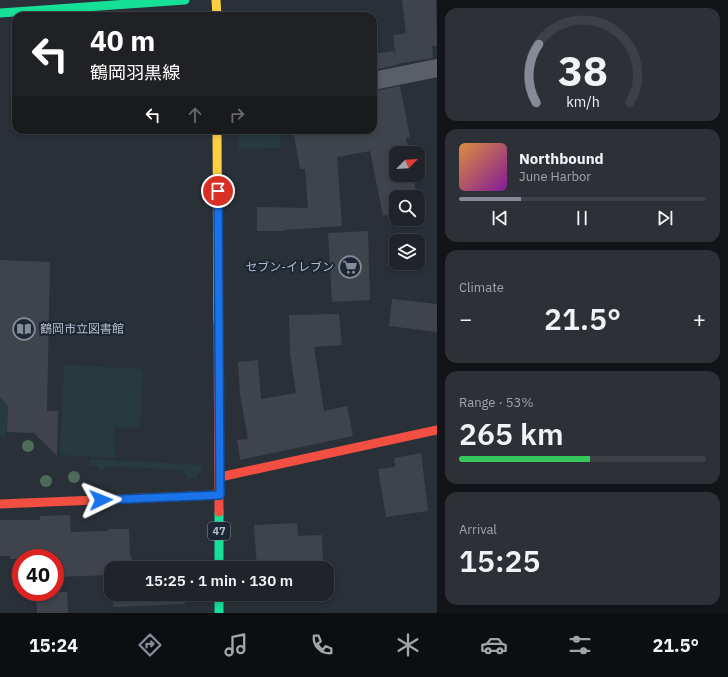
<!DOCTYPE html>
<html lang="en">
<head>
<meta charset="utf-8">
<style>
	:root { --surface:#20242a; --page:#2d3036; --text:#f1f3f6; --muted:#a2a4a8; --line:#3d4147; --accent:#848b96 }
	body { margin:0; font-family:"IBM Plex Sans","Noto Sans JP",sans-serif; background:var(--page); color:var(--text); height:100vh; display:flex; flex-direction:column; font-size:15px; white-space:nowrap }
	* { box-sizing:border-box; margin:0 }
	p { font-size:13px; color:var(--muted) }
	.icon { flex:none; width:22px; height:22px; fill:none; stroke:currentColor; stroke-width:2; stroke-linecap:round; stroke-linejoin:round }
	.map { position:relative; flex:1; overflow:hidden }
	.panel { display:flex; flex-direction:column; gap:8px; padding:8px; background:#121417; width:291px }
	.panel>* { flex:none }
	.top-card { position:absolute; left:12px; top:12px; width:365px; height:122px; border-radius:12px; box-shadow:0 2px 6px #0003,0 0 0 1px var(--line); background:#202124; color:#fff; overflow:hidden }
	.needle { width:26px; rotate:66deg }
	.fabs { position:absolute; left:389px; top:146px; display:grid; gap:8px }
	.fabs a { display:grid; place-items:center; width:36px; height:36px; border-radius:8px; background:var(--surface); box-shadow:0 2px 6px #0003,0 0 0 1px var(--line); font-size:20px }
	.speed { position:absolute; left:12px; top:549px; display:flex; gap:8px; font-size:20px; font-weight:700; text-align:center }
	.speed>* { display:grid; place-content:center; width:52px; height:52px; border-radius:50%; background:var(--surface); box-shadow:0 2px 6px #0003,0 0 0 1px var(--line); line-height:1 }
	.speed .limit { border:6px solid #d22; background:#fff; color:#111 }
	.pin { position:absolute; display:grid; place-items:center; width:34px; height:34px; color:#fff; margin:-17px; border:2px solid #fff; border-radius:50%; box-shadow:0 1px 4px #0007 }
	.me { position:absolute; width:44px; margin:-22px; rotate:88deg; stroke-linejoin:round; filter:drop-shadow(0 0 3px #0008) }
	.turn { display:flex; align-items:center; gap:14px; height:84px; padding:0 12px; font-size:18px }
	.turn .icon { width:52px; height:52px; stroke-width:2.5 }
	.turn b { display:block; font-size:28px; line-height:34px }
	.lanes { display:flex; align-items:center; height:38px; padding:0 12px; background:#0003; justify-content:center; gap:20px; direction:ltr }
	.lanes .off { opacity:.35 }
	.big { font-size:30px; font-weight:600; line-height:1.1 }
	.panel .tile { flex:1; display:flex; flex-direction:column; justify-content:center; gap:6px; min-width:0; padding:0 14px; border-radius:12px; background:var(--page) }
	.panel .dial { align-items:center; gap:0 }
	.dial svg { height:104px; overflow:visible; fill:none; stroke:var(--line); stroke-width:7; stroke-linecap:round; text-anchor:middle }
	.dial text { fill:var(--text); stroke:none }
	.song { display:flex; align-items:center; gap:12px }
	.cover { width:48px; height:48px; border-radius:6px; background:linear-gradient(135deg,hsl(30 70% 55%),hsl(290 70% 35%)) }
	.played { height:4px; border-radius:2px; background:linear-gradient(90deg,var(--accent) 25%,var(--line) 25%) }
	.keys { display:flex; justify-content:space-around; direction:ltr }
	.heat { display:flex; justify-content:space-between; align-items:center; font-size:22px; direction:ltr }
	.charge { height:6px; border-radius:3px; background:linear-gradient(90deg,#34c759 53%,var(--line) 0) }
	.trip { position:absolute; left:104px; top:561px; width:230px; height:40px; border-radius:12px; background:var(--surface); box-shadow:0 2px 6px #0003,0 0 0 1px var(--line); font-weight:600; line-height:40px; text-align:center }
	.tabs { display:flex; height:64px; justify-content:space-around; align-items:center; background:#0d0e11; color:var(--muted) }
	.tabs .icon { width:28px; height:28px }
	.tabs .active { color:var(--accent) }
	.tabs b { font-size:18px; color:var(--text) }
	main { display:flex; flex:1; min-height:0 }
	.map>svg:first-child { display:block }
</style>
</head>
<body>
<main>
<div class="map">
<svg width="437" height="613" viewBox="0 0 437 613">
	<rect width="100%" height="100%" fill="#2a3038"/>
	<g fill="#273a3e">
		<polygon points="238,130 280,130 281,148 239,149"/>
		<polygon points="64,365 143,369 140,428 114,427 113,445 115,446 115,458 60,455"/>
		<polygon points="0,397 8,406 6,437 0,436"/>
		<polygon points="90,459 203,465 196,478 187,478 182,470 107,466 101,471 96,465 89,465"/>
	</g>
	<g fill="#3f444c">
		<polygon points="402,0 436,0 437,46 432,46 433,58 396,64 397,65 373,70 373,54 394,51 396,60 393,35 406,33"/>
		<polygon points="400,86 410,137 406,138 409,153 396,153 396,175 413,175 417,197 396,197 396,213 383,216 370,151 337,157 342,226 284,230 284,231 257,231 257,207 308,208 305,169 300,169 293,130 373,130 373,91"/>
		<polygon points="368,231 370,300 332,302 328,233"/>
		<polygon points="0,260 50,262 47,411 58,411 57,456 34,433 7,432 8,406 0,397"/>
		<polygon points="392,299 437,304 437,332 389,326"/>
		<polygon points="339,314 342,345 314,347 324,411 347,406 353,436 240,460 237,440 248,439 240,395 238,362 258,360 261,399 296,393 290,353 289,315"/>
		<polygon points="421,453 428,511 386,517 378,469 395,467 394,458"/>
		<polygon points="70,515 71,532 108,531 108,529 129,529 130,557 131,557 132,562 183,561 184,568 111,568 111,575 55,577 55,558 10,559 10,556 0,556 0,520 40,520 40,516"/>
		<polygon points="297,523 298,536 322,535 323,568 257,568 254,525"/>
		<polygon points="36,592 67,592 68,613 37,613"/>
		<polygon points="112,594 184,594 185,604 113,607"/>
	</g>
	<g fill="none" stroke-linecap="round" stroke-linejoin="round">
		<polyline stroke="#5a5e66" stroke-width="18" points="373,81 437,68"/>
		<g stroke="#16e098" stroke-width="9">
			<polyline points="0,13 185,0"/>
			<polyline points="169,497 220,495"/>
			<polyline points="219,512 219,568"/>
			<polyline points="219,594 219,613"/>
		</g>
		<g stroke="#ffcf43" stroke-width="9">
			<polyline points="216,0 217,16"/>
			<polyline points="217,130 218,321"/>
		</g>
		<g stroke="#f24e42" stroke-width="9">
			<polyline points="218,321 219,512"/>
			<polyline points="220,477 437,430"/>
			<polyline points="0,504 169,497"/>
		</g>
	</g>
	<g fill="#4e6a5a">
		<circle cx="28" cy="446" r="6"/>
		<circle cx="74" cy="477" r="6"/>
		<circle cx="46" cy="481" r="6"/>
	</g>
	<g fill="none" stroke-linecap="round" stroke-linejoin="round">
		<g stroke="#114b97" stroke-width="10">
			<polyline id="route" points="101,500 220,495 218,191"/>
		</g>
		<use href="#route" stroke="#1a73e8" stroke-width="7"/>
	</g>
	<defs>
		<g id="supermarket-ring" transform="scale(1.15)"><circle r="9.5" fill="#1d2633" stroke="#848b96" stroke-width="1.5"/><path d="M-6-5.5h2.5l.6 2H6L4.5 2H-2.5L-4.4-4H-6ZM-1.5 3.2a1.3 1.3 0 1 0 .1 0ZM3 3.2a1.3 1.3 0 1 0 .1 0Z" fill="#848b96"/></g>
		<g id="library-ring" transform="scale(1.15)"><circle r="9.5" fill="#1d2633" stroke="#848b96" stroke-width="1.5"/><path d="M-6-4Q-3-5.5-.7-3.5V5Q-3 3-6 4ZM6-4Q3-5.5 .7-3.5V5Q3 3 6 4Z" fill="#848b96"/></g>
	</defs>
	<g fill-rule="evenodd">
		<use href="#supermarket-ring" x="350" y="267"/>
		<use href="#library-ring" x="24" y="329"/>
	</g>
	<g text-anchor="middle" stroke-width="4" stroke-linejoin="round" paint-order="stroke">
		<rect fill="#1d2633" stroke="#878f9c" stroke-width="1" x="208" y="522" width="22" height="18" rx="3"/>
		<g font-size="11" font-weight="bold" fill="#b4bcc9">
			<text x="219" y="535">47</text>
		</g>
		<g font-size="12" fill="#b4bcc9" stroke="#1d2633" text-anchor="end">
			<text x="334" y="271">セブン-イレブン</text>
			<text x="40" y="333" text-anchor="start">鶴岡市立図書館</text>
		</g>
	</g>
</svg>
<div class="fabs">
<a><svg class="needle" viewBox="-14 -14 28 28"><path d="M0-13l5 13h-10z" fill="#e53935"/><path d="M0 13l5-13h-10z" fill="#a2a4a8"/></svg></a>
<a><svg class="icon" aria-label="search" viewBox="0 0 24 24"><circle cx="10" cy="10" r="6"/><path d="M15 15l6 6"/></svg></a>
<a><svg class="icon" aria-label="layers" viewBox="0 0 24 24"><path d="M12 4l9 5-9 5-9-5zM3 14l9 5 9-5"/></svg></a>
</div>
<div class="speed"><div class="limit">40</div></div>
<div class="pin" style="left:218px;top:191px;background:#d93025"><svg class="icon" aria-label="arrive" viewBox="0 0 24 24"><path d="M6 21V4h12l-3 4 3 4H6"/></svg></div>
<svg class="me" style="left:101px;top:500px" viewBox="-20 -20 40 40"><path d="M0-17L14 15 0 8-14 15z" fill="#1a73e8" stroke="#fff" stroke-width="4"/></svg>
<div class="trip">15:25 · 1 min · 130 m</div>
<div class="top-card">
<div class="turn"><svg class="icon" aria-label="left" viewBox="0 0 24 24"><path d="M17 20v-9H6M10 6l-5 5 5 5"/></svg><div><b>40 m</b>鶴岡羽黒線</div></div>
<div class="lanes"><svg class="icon" aria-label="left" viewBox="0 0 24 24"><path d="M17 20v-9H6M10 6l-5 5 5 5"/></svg><svg class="icon off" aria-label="ahead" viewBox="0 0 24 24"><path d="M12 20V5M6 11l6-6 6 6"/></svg><svg class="icon off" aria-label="right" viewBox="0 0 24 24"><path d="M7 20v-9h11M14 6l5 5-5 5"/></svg></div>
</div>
</div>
<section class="panel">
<div class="tile dial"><svg viewBox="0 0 100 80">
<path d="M14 69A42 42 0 1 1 86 69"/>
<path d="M14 69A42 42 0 0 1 16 24" stroke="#848b96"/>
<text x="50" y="56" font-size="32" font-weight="700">38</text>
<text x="50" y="72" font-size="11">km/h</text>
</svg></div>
<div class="tile">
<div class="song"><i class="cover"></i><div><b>Northbound</b><p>June Harbor</p></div></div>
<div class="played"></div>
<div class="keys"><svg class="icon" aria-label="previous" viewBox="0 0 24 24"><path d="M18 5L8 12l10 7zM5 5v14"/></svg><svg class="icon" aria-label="pause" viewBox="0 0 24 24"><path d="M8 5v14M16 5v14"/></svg><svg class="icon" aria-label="next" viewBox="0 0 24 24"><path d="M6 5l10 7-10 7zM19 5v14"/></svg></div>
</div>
<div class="tile"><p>Climate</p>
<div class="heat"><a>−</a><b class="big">21.5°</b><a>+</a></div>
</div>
<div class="tile"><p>Range · 53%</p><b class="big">265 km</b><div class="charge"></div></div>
<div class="tile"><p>Arrival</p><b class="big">15:25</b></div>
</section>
</main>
<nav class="tabs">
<b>15:24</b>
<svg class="icon active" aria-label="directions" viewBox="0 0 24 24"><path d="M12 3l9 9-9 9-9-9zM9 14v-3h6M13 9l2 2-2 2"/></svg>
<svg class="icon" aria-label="music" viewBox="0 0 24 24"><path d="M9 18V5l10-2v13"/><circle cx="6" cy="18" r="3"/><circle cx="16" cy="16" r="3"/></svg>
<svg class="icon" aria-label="phone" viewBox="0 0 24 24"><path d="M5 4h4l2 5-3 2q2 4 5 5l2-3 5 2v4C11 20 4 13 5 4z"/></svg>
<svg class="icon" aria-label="climate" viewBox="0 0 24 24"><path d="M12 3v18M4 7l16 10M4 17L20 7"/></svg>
<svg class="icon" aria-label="car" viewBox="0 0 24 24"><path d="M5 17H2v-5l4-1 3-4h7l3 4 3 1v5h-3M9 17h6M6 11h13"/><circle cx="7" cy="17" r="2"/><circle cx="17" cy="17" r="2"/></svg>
<svg class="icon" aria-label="filters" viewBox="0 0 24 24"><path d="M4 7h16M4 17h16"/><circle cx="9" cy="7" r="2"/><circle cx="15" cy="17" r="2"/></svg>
<b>21.5°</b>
</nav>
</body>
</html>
